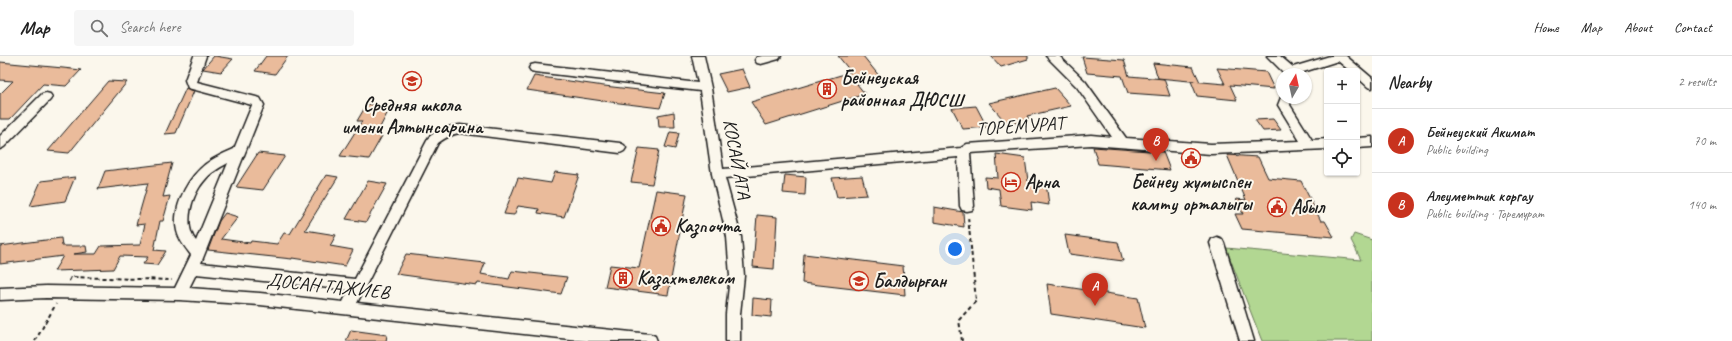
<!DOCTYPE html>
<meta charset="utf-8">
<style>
body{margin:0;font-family:Caveat,sans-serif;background:#f6f6f6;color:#222}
.controls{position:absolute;right:12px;top:12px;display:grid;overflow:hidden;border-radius:4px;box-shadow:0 1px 3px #0004}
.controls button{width:36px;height:36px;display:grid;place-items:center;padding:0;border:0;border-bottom:1px solid #e0e0e0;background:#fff;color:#222;font:20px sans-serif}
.compass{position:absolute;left:1276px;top:12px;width:36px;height:36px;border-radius:50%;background:#fff;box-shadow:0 1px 3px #0004;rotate:9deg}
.you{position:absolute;left:955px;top:193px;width:14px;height:14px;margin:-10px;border:3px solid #fff;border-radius:50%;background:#1a73e8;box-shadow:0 0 0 6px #1a73e833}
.badge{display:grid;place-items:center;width:26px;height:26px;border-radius:50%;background:#c8321e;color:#fff;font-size:13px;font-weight:700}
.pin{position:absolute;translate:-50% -33px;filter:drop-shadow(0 1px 2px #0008)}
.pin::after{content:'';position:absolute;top:21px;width:14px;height:12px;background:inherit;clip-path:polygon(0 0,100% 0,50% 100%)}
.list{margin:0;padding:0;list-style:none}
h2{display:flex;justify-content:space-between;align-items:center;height:52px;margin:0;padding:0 16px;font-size:17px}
h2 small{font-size:13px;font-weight:400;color:#767676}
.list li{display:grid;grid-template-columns:26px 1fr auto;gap:12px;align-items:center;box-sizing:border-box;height:64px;padding:0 16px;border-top:1px solid #e0e0e0}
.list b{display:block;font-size:15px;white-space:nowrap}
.list p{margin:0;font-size:13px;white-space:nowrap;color:#767676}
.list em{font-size:13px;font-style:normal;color:#767676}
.icon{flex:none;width:22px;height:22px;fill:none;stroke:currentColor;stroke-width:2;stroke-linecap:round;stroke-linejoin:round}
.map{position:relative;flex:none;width:1372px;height:285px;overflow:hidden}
header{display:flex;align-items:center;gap:24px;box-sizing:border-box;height:56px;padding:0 20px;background:#fff;border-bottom:1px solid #e0e0e0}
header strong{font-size:19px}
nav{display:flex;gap:22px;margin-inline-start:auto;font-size:14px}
.search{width:280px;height:36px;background:#f6f6f6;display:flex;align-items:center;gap:10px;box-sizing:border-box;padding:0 14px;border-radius:4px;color:#767676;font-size:15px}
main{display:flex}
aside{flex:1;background:#fff}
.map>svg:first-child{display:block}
.green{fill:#b2d792;stroke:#677a57}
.building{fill:#eabb9b;stroke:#1c1c1c}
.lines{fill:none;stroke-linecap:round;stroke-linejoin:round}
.minor-casing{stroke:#1c1c1c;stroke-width:3}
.path{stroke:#1c1c1c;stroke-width:2;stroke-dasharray:4 3;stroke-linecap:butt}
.minor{fill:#fbf7ec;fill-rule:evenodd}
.labels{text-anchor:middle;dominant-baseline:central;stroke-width:4;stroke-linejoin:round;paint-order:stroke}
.poi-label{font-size:19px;font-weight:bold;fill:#1c1c1c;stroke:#fbf7ec;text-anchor:start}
.street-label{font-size:19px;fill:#1c1c1c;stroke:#fbf7ec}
</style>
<header>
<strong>Map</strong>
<div class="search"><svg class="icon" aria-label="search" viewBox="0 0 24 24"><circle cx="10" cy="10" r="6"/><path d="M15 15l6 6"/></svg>Search here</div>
<nav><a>Home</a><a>Map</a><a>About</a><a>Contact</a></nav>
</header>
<main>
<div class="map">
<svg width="1372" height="285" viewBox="0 0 1372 285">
<rect width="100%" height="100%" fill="#fbf7ec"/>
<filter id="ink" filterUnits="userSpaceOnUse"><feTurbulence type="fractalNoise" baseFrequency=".025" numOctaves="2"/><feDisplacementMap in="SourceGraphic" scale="8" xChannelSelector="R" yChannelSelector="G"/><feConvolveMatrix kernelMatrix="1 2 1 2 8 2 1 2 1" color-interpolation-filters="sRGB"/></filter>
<g filter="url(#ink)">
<polygon class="green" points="1354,178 1372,184 1372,285 1262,285 1226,192 1361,204 1351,184"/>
<g class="building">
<polygon points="214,0 215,0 233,3 221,16 203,13"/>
<polygon points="266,0 288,0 275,18 255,15"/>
<polygon points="838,0 863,0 880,21 857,28 865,38 766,69 751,46 851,16"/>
<polygon points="991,0 1028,0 1028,3 1001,11"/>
<polygon points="1082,1 1124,4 1129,20 1164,23 1170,40 1128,37 1122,20 1087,17"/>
<polygon points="0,6 63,12 81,14 66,30 43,28 10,63 0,63 0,38 13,25 0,24"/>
<polygon points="1153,7 1193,11 1200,26 1158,22"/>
<polygon points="1217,12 1266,16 1274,33 1230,29 1237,44 1197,40 1191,25 1225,28"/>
<polygon points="742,13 750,31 727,36 718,18"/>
<polygon points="534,20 604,30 665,37 660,52 603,45 527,34"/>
<polygon points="108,25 127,26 69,97 48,95"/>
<polygon points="186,32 194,35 176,77 165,78"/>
<polygon points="1055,32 1071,50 1027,60 1029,63 1008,69 989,47"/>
<polygon points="367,48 391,50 376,79 382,80 369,103 340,100 362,65 357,65"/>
<polygon points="976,50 987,71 963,73 952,52"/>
<polygon points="674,56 675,71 659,71 658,59"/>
<polygon points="1273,63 1281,74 1263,75 1255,64"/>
<polygon points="670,76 679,77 675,93 665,91"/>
<polygon points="1093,91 1163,96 1170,114 1098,108"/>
<polygon points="639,92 659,94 652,128 631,126"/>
<polygon points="258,97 285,100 263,134 236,131"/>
<polygon points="996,98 1025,102 1028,125 1046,127 1049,149 1031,146 1032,154 1001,150 999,133 986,131 985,121 998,122"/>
<polygon points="1227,99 1258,101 1268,122 1301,125 1321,165 1325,165 1334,181 1242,173 1235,158 1243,158 1236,143 1246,144"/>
<polygon points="172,107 163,141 170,140 163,165 160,165 154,194 166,195 157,209 143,208 148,201 120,200 113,213 54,215 63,200 0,208 0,190 61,182 62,190 86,190 87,196 74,198 96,198 101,190 140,189 145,168 136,169 148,127 98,133 105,115"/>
<polygon points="555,116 579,119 564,161 538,157 539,153 518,150 514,159 504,158 518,122 551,127"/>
<polygon points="326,119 338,121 305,174 336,179 330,190 353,194 345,210 292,202 292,203 208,194 219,165 225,157 238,161 221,183 250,187 251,185 277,188 284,177 290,178"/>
<polygon points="785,119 806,121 805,139 783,137"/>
<polygon points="862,120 867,139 837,141 832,122"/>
<polygon points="75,121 65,145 30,150 41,125"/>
<polygon points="368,125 387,128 366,166 346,163"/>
<polygon points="656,134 687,138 668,239 605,231 610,209 639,212"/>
<polygon points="934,151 963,156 964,171 934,166"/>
<polygon points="757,159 777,161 774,213 753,211"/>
<polygon points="1065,179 1118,186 1123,205 1069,198"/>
<polygon points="406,198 485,207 481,218 509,223 512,215 567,221 561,238 478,227 477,229 396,218"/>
<polygon points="804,198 903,210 905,239 802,227"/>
<polygon points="1047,228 1138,242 1145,272 1051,258"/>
<polygon points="753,242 772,244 771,261 752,259"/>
<polygon points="351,274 387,279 386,285 346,285"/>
</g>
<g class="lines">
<g class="minor-casing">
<g id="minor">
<path d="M194,0H206L197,26L260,42L264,49L201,207L355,223L429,81C438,74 448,70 460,69L620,87L624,89L626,92L624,95L620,97L460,77C451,78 445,82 438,87L357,247L650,278L655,280L657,285H588L260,249L179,244L46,242L0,244V232L46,230L175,232L191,199C185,191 179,184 177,175C172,155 185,127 200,113C209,104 222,98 234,93L252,49L188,32L185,24ZM228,107L196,185C183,169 191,140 204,125C210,117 219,112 228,107ZM196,218L349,234L343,246L260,237L189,232Z"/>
<polygon points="692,0 704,0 711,32 723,113 961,92 967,88 1091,79 1112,81 1077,31 1046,0 1059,0 1085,25 1126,82 1211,88 1300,85 1278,49 1282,39 1282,42 1292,42 1290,49 1312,84 1327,83 1327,93 1211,98 1091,89 970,97 974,150 972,154 967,155 962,154 960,150 958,101 725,122 741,181 744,220 740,258 740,285 726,285 726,258 730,220 727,181 712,118 700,35 535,16 531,15 529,12 531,9 535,8 698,27"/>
<polygon points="762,0 781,0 779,3 761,8 757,7 755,4 757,1"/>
<polygon points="1267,0 1280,0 1293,11 1330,0 1346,0 1372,22 1372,32 1368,31 1357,21 1357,15 1350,15 1338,5 1297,18 1285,18"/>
<polygon points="46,37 50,38 52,41 50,44 4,91 0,93 0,80 42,38"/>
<polygon points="1372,81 1372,91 1357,92 1357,82"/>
<polygon points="1217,181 1222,183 1224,187 1254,285 1240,285 1210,187 1212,183"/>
</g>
</g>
<g class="path">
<polyline points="69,225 71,221 172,224"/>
<polyline points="35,285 56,248"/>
<polyline points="962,285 959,264 976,245 968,160"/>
</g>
<use href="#minor" class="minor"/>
</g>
</g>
<defs>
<g id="school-ring" transform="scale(1)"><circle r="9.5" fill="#fbf7ec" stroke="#c8321e" stroke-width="1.5"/><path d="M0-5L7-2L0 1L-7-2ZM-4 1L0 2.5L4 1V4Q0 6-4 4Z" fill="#c8321e"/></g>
<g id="building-ring" transform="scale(1)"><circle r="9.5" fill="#fbf7ec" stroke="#c8321e" stroke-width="1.5"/><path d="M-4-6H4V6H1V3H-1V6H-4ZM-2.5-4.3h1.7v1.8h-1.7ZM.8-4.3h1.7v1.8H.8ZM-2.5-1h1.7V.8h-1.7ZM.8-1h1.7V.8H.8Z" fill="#c8321e"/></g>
<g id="civic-ring" transform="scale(1)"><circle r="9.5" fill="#fbf7ec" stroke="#c8321e" stroke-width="1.5"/><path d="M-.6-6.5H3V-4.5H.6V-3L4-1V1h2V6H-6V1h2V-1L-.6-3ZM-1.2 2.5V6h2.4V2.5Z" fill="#c8321e"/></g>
<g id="hotel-ring" transform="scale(1)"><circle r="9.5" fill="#fbf7ec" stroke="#c8321e" stroke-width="1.5"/><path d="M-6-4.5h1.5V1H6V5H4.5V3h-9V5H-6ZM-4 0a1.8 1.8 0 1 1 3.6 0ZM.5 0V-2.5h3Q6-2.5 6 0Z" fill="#c8321e"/></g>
</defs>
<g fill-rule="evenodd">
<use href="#school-ring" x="412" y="25"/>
<use href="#building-ring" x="827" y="33"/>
<use href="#civic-ring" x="1191" y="102"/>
<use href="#hotel-ring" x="1011" y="126"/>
<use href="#civic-ring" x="1277" y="151"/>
<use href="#civic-ring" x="661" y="170"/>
<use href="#building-ring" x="623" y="222"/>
<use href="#school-ring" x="859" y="225"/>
</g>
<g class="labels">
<g class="poi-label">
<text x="841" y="22">Бейнеуская<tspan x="841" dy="22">районная ДЮСШ</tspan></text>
<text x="412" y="49" text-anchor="middle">Средняя школа<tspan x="412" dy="22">имени Алтынсарина</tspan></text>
<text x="1025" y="126">Арна</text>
<text x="1191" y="126" text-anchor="middle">Бейнеу жумыспен<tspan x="1191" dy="22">камту орталыгы</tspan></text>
<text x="1291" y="151">Абыл</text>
<text x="675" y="170">Казпочта</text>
<text x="637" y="222">Казахтелеком</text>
<text x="873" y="225">Балдырған</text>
</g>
<g class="street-label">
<text transform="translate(1020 70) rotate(-4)">ТОРЕМУРАТ</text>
<text transform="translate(737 103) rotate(79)">КОСАЙ АТА</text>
<text transform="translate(328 230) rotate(6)">ДОСАН ТАЖИЕВ</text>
</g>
</g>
</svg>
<div class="controls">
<button>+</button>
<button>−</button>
<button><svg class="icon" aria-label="locate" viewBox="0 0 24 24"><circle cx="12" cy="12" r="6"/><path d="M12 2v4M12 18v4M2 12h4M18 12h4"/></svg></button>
</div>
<svg class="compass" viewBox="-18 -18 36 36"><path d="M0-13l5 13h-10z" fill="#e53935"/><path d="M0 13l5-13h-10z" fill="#767676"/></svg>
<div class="you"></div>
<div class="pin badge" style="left:1095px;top:250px">A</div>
<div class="pin badge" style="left:1156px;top:105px">B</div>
</div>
<aside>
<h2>Nearby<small>2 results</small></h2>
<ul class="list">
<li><span class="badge">A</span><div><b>Бейнеуский Акимат</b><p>Public building</p></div><em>70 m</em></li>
<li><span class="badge">B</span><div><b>Алеуметтик коргау</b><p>Public building · Торемурат</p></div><em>140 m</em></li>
</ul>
</aside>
</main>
